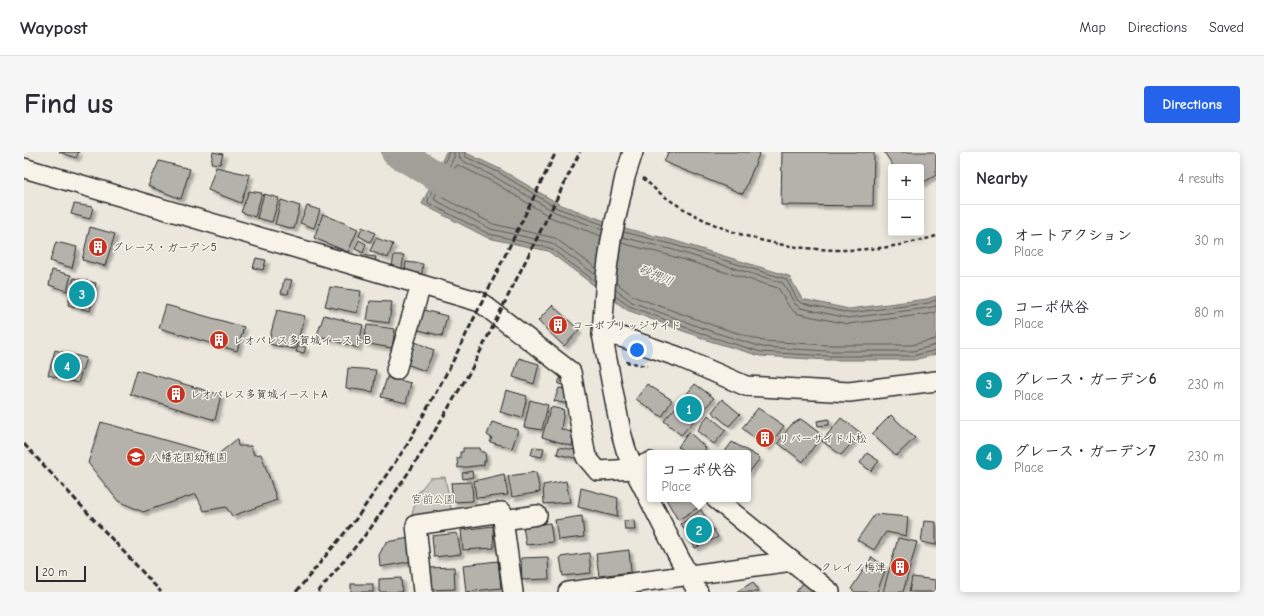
<!DOCTYPE html>
<meta charset="utf-8">
<style>
body{margin:0;font-family:"Comic Neue","Klee One",sans-serif;background:#f7f7f7;color:#2b2b33}
.controls{position:absolute;right:12px;top:12px;display:grid;overflow:hidden;border-radius:4px;box-shadow:0 2px 10px #0003}
.controls button{width:36px;height:36px;display:grid;place-items:center;padding:0;border:0;border-bottom:1px solid #e1e1e2;background:#fff;color:#2b2b33;font:20px sans-serif}
.scale{position:absolute;left:12px;bottom:10px;width:50px;box-sizing:border-box;padding-left:4px;border:2px solid #2b2b2b;border-top:0;font-size:11px;line-height:14px;white-space:nowrap;color:#2b2b2b;-webkit-text-stroke:3px #f7f3e8;paint-order:stroke}
.you{position:absolute;left:613px;top:198px;width:14px;height:14px;margin:-10px;border:3px solid #fff;border-radius:50%;background:#1a73e8;box-shadow:0 0 0 6px #1a73e833}
.badge{display:grid;place-items:center;width:26px;height:26px;border-radius:50%;background:#2563eb;color:#fff;font-size:13px;font-weight:700}
.pin{position:absolute;translate:-50% -50%;border:2px solid #fff;box-shadow:0 1px 4px #0006}
.popup{position:absolute;left:623px;top:298px;width:104px;height:52px;box-sizing:border-box;display:grid;place-content:center;border-radius:4px;background:#fff;filter:drop-shadow(0 1px 3px #0005);font-size:13px;white-space:nowrap;color:#7c7c81}
.popup b{font-size:15px;color:#2b2b33}
.popup::after{content:'';position:absolute;left:50%;top:100%;margin-left:-8px;border:8px solid transparent;border-top-color:#fff}
.list{margin:0;padding:0;list-style:none}
h2{display:flex;justify-content:space-between;align-items:center;height:52px;margin:0;padding:0 16px;font-size:17px}
h2 small{font-size:13px;font-weight:400;color:#7c7c81}
.list li{display:grid;grid-template-columns:26px 1fr auto;gap:12px;align-items:center;box-sizing:border-box;height:72px;padding:0 16px;border-top:1px solid #e1e1e2}
.list b{display:block;font-size:15px;white-space:nowrap}
.list p{margin:0;font-size:13px;white-space:nowrap;color:#7c7c81}
.list em{font-size:13px;font-style:normal;color:#7c7c81}
.map{position:relative;flex:none;width:912px;height:440px;overflow:hidden;border-radius:4px}
header{display:flex;align-items:center;gap:24px;box-sizing:border-box;height:56px;padding:0 20px;background:#fff;border-bottom:1px solid #e1e1e2}
header strong{font-size:19px}
nav{display:flex;gap:22px;margin-inline-start:auto;font-size:14px}
.intro{display:flex;align-items:center;justify-content:space-between;box-sizing:border-box;height:96px;padding:0 24px}
h1{margin:0;font-size:28px}
.button{padding:10px 18px;border-radius:4px;background:#2563eb;color:#fff;font-size:14px;font-weight:700}
main{display:flex;gap:24px;padding:0 24px}
aside{flex:1;background:#fff;border-radius:4px;box-shadow:0 2px 10px #0003}
.map>svg:first-child{display:block}
.green{fill:#cbc8bf;stroke:#7b7a75}
.water{fill:#a29f98;stroke:#72716c}
.lines{fill:none;stroke-linecap:round;stroke-linejoin:round}
.shore{stroke:#5b5957;stroke-width:1}
.river{stroke:#a29f98;stroke-width:30}
.building{fill:#b5b2ab;stroke:#2b2b2b;filter:url(#shadow)}
.minor-casing{stroke:#2b2b2b;stroke-width:22}
.path{stroke:#2b2b2b;stroke-width:2.5;stroke-dasharray:4 3;stroke-linecap:butt}
.minor{stroke:#f7f3e8;stroke-width:19}
.rail{stroke:#2b2b2b;stroke-width:3;stroke-dasharray:6 3;stroke-linecap:butt}
.labels{text-anchor:middle;dominant-baseline:central;stroke-width:3;stroke-linejoin:round;paint-order:stroke}
.poi-label{font-size:11px;fill:#2b2b2b;stroke:#f7f3e8;text-anchor:start}
.park-label{font-size:11px;fill:#535250;stroke:#f7f3e8}
.water-label{font-size:12px;font-style:italic;fill:#555451;stroke:#f7f3e8}
</style>
<header>
<strong>Waypost</strong>
<nav><a>Map</a><a>Directions</a><a>Saved</a></nav>
</header>
<div class="intro"><h1>Find us</h1><a class="button">Directions</a></div>
<main>
<div class="map">
<svg width="912" height="440" viewBox="0 0 912 440">
<defs>
<filter id="shadow"><feDropShadow dx="3.5" dy="3.5" stdDeviation="1" flood-color="#0004"/></filter>
</defs>
<rect width="100%" height="100%" fill="#ebe7dd"/>
<filter id="ink" filterUnits="userSpaceOnUse"><feTurbulence type="fractalNoise" baseFrequency=".025" numOctaves="2"/><feDisplacementMap in="SourceGraphic" scale="8" xChannelSelector="R" yChannelSelector="G"/><feConvolveMatrix kernelMatrix="1 2 1 2 8 2 1 2 1" color-interpolation-filters="sRGB"/></filter>
<g filter="url(#ink)">
<polygon class="green" points="421,325 428,361 387,366 394,341 406,326"/>
<polygon class="water" points="422,0 440,0 476,17 535,52 600,76 648,88 765,124 778,147 825,157 903,147 912,144 912,202 890,208 803,208 736,204 686,189 603,158 524,99 464,86 398,52"/>
<g class="lines">
<g class="shore">
<polyline points="425,0 404,48 404,51 465,82 526,96 571,129"/>
<polyline points="430,0 430,5 410,46 411,48 467,77 528,91 572,123"/>
<polyline points="435,0 435,5 439,9 471,25 531,60 579,78"/>
<polyline points="440,0 442,5 474,20 533,56 580,73"/>
<polyline points="600,80 647,92 762,127 774,149 778,151 825,161 904,151 912,148"/>
<polyline points="598,85 646,97 759,131 771,152 777,156 824,166 904,156 912,154"/>
<path d="M597,91L644,103L754,136C761,145 763,158 775,162L824,172L905,162L912,160"/>
<polyline points="572,116 531,86 469,72 419,46 418,44 432,14 434,13 469,30 528,66 577,84"/>
<polyline points="592,131 611,145 691,174 739,189 803,193 888,193 912,187"/>
<polyline points="592,138 608,150 689,180 738,195 803,199 889,199 912,193"/>
<polyline points="591,144 605,154 687,185 737,200 803,204 889,204 912,198"/>
</g>
<polyline class="river" points="372,0 437,38 447,42"/>
</g>
<g class="building">
<polygon points="35,0 55,0 52,6"/>
<polygon points="189,0 199,2 196,12 187,11"/>
<polygon points="644,0 736,0 719,42 640,10"/>
<polygon points="758,0 850,0 849,54 757,53"/>
<polygon points="860,0 912,0 912,23 897,32 897,15 870,15"/>
<polygon points="135,9 166,17 157,47 124,34"/>
<polygon points="192,15 226,23 217,51 184,38"/>
<polygon points="225,39 238,41 231,65 217,60"/>
<polygon points="240,42 255,46 248,70 233,66"/>
<polygon points="257,48 276,54 270,77 251,72"/>
<polygon points="50,52 69,55 66,67 47,62"/>
<polygon points="283,54 296,58 290,76 276,71"/>
<polygon points="299,62 334,77 324,100 290,86"/>
<polygon points="66,75 91,82 81,114 58,108"/>
<polygon points="338,75 351,81 346,90 335,84"/>
<polygon points="352,86 369,92 364,106 346,99"/>
<polygon points="335,88 342,92 339,101 331,97"/>
<polygon points="32,90 53,95 48,116 26,109"/>
<polygon points="337,103 352,105 350,114 336,109"/>
<polygon points="370,103 380,103 377,122 367,120"/>
<polygon points="232,106 242,108 239,118 229,116"/>
<polygon points="382,110 399,112 397,127 380,124"/>
<polygon points="28,118 47,123 43,139 25,133"/>
<polygon points="50,126 72,131 66,159 44,153"/>
<polygon points="260,127 268,128 264,142 257,142"/>
<polygon points="306,135 337,139 333,161 301,154"/>
<polygon points="346,149 368,150 365,171 343,168"/>
<polygon points="142,153 220,175 213,199 135,176"/>
<polygon points="528,153 555,178 540,194 514,169"/>
<polygon points="396,157 423,164 418,184 391,177"/>
<polygon points="253,158 281,164 271,197 244,192"/>
<polygon points="300,163 339,173 334,196 293,183"/>
<polygon points="343,173 371,177 368,196 339,191"/>
<polygon points="389,189 410,198 401,219 380,211"/>
<polygon points="274,194 282,195 280,201 272,200"/>
<polygon points="31,198 62,206 54,231 24,223"/>
<polygon points="495,206 515,212 510,232 489,225"/>
<polygon points="324,216 352,218 349,240 322,236"/>
<polygon points="113,218 197,243 191,268 106,242"/>
<polygon points="538,221 545,234 534,232"/>
<polygon points="363,225 387,231 382,251 357,245"/>
<polygon points="623,232 648,248 638,265 612,247"/>
<polygon points="671,232 690,246 657,283 640,269"/>
<polygon points="535,236 545,238 544,252 530,249"/>
<polygon points="482,238 503,244 498,266 476,260"/>
<polygon points="698,247 716,262 705,274 688,260"/>
<polygon points="506,248 524,253 518,278 500,275"/>
<polygon points="527,255 540,258 537,277 550,281 548,294 518,285"/>
<polygon points="734,256 760,274 743,296 718,276"/>
<polygon points="684,263 702,278 690,292 673,279"/>
<polygon points="867,263 891,286 872,304 848,282"/>
<polygon points="817,266 837,281 817,303 798,289"/>
<polygon points="777,267 798,283 779,310 754,291 767,273"/>
<polygon points="805,267 805,273 794,274 793,269"/>
<polygon points="77,270 193,303 213,287 214,294 227,294 230,303 237,302 253,348 208,364 202,355 180,359 172,342 119,360 94,349 64,311"/>
<polygon points="468,270 494,278 488,296 466,290 468,286 463,283"/>
<polygon points="665,280 682,296 679,301 662,301 654,295"/>
<polygon points="708,290 736,306 724,322 724,301 700,301"/>
<polygon points="509,295 520,296 518,305 507,303"/>
<polygon points="535,295 556,299 555,307 533,302"/>
<polygon points="439,296 456,296 457,300 461,300 462,309 460,309 460,313 434,316 433,306 436,306 436,300 439,300"/>
<polygon points="843,301 855,309 847,319 836,311"/>
<polygon points="448,319 449,325 439,327 438,321"/>
<polygon points="512,320 516,340 488,345 484,324"/>
<polygon points="480,322 484,343 452,346 450,329"/>
<polygon points="542,329 546,350 520,352 519,333"/>
<polygon points="448,330 449,349 429,350 427,331"/>
<polygon points="557,336 594,346 593,365 554,355"/>
<polygon points="642,347 671,347 675,355 654,368"/>
<polygon points="677,358 694,385 671,396 657,372"/>
<polygon points="851,362 884,365 882,384 862,380 850,398 833,388"/>
<polygon points="558,364 560,385 534,388 531,368"/>
<polygon points="610,368 611,378 601,378 600,369"/>
<polygon points="900,369 912,370 912,393 897,390"/>
<polygon points="526,371 529,390 502,393 499,374"/>
<polygon points="469,374 470,396 439,398 437,378"/>
<polygon points="433,381 437,402 410,405 408,384"/>
<polygon points="386,386 389,409 356,415 355,403 362,390"/>
<polygon points="874,386 893,390 879,440 859,440"/>
<polygon points="605,398 607,420 575,424 572,402"/>
<polygon points="565,401 567,421 539,424 536,405"/>
<polygon points="524,405 525,427 498,428 497,406"/>
<polygon points="848,405 862,416 853,440 831,440 827,437"/>
<polygon points="474,409 477,436 442,440 439,413"/>
<polygon points="430,415 431,437 405,438 404,416"/>
<polygon points="888,425 912,428 912,440 885,440"/>
<polygon points="377,426 378,440 355,440 355,427"/>
<polygon points="782,427 798,440 772,440"/>
<polygon points="729,430 735,440 712,440"/>
<rect x="327" y="432" width="22" height="8"/>
</g>
<g class="lines">
<g class="minor-casing">
<g id="minor">
<polyline points="609,0 601,25 587,88 582,124 578,182 597,280 602,298 610,317 664,423 674,440"/>
<polyline points="0,16 456,150 547,220 562,305 574,319 610,317 626,310"/>
<polyline points="578,182 597,185 655,205 722,234 825,240 912,229"/>
<polyline points="372,218 397,133"/>
<polyline points="692,347 806,440"/>
<polyline points="479,368 513,363"/>
<polyline points="399,440 392,373 478,360 489,440"/>
<polyline points="544,440 768,409"/>
</g>
</g>
<g class="path">
<path d="M619,26C626,32 632,39 640,44C704,90 787,105 864,95C878,93 892,89 906,86L912,84"/>
<polyline points="602,210 623,214"/>
</g>
<use href="#minor" class="minor"/>
<g class="rail">
<polyline points="0,292 137,440"/>
<polyline points="272,440 332,367 383,293 427,213 532,0"/>
<polyline points="294,440 346,377 397,302 447,218 556,0"/>
</g>
</g>
</g>
<defs>
<g id="building-disc" transform="scale(1)"><circle r="9.5" fill="#c8321e" stroke="#f7f3e8"/><path d="M-4-6H4V6H1V3H-1V6H-4ZM-2.5-4.3h1.7v1.8h-1.7ZM.8-4.3h1.7v1.8H.8ZM-2.5-1h1.7V.8h-1.7ZM.8-1h1.7V.8H.8Z" fill="#fff"/></g>
<g id="school-disc" transform="scale(1)"><circle r="9.5" fill="#c8321e" stroke="#f7f3e8"/><path d="M0-5L7-2L0 1L-7-2ZM-4 1L0 2.5L4 1V4Q0 6-4 4Z" fill="#fff"/></g>
</defs>
<g fill-rule="evenodd">
<use href="#building-disc" x="74" y="95"/>
<use href="#building-disc" x="534" y="173"/>
<use href="#building-disc" x="195" y="188"/>
<use href="#building-disc" x="152" y="242"/>
<use href="#building-disc" x="741" y="286"/>
<use href="#school-disc" x="112" y="305"/>
<use href="#building-disc" x="876" y="415"/>
</g>
<g class="labels">
<g class="poi-label">
<text x="88" y="95">グレース・ガーデン5</text>
<text x="548" y="173">コーポブリッジサイド</text>
<text x="209" y="188">レオパレス多賀城イーストB</text>
<text x="166" y="242">レオパレス多賀城イーストA</text>
<text x="755" y="286">リバーサイド小松</text>
<text x="126" y="305">八幡花園幼稚園</text>
<text x="862" y="415" text-anchor="end">クレイノ梅津</text>
</g>
<g class="park-label">
<text x="409" y="347">宮前公園</text>
</g>
<g class="water-label">
<text transform="translate(632 123) rotate(23)">砂押川</text>
</g>
</g>
</svg>
<div class="controls">
<button>+</button>
<button>−</button>
</div>
<div class="scale">20 m</div>
<div class="you"></div>
<div class="pin badge" style="left:665px;top:257px;background:#0f9aa8">1</div>
<div class="pin badge" style="left:675px;top:378px;background:#0f9aa8">2</div>
<div class="popup"><b>コーポ伏谷</b>Place</div>
<div class="pin badge" style="left:58px;top:142px;background:#0f9aa8">3</div>
<div class="pin badge" style="left:43px;top:214px;background:#0f9aa8">4</div>
</div>
<aside>
<h2>Nearby<small>4 results</small></h2>
<ul class="list">
<li><span class="badge" style="background:#0f9aa8">1</span><div><b>オートアクション</b><p>Place</p></div><em>30 m</em></li>
<li><span class="badge" style="background:#0f9aa8">2</span><div><b>コーポ伏谷</b><p>Place</p></div><em>80 m</em></li>
<li><span class="badge" style="background:#0f9aa8">3</span><div><b>グレース・ガーデン6</b><p>Place</p></div><em>230 m</em></li>
<li><span class="badge" style="background:#0f9aa8">4</span><div><b>グレース・ガーデン7</b><p>Place</p></div><em>230 m</em></li>
</ul>
</aside>
</main>
